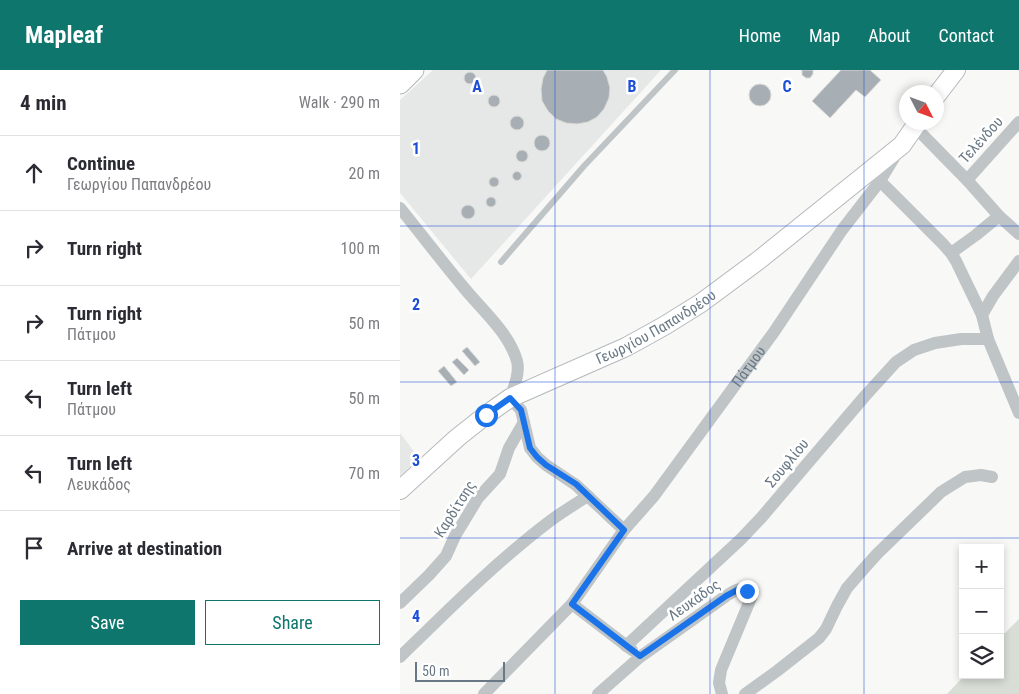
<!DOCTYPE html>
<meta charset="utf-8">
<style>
body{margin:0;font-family:"Roboto Condensed",sans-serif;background:#f2f2f3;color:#2b2b33}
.controls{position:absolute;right:15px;bottom:15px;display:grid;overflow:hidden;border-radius:0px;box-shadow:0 2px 8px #0003}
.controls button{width:45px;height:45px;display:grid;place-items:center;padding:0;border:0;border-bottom:1px solid #e1e1e2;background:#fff;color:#2b2b33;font:25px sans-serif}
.compass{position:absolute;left:499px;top:15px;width:45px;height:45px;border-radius:50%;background:#fff;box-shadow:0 2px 8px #0003;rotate:132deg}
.scale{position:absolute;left:15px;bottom:12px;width:90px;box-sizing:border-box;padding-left:5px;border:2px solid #697885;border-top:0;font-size:14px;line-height:18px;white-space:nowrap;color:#697885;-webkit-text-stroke:4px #fff;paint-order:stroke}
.stop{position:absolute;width:15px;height:15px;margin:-11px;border:4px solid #1a73e8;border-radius:50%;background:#fff}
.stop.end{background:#1a73e8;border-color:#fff;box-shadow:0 1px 5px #0008}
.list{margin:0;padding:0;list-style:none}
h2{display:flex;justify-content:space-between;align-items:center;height:65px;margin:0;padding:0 20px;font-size:21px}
h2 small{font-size:16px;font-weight:400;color:#7c7c81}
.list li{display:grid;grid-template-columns:32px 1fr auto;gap:15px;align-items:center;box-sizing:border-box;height:75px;padding:0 20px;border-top:1px solid #e1e1e2}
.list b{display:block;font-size:19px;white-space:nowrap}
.list p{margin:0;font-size:16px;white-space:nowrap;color:#7c7c81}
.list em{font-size:16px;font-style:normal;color:#7c7c81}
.actions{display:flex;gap:10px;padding:15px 20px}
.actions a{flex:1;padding:11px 0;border:1px solid #0f766e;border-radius:0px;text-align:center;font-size:18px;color:#0f766e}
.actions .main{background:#0f766e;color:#fff}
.icon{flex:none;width:28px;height:28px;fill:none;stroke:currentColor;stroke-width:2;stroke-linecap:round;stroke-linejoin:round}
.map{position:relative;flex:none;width:619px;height:624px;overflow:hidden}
header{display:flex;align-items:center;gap:30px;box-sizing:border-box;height:70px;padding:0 25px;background:#0f766e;color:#fff}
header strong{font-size:24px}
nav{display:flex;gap:28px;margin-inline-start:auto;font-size:18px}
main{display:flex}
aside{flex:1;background:#fff}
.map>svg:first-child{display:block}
.built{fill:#e6e7e7}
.green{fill:#d8ddd6}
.building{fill:#a7afb5;stroke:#dadad8}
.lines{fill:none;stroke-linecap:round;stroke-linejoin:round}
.secondary-casing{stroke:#b4b9be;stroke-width:20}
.primary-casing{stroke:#b3b8bc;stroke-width:21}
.lane{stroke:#bfc4c7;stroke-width:6}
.street{stroke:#bfc4c7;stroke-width:12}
.secondary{stroke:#fff;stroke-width:18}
.primary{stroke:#fff;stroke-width:19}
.route{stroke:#1a73e8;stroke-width:6}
.grid{fill:none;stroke:#1d4ed8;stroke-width:1;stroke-opacity:0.55}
.labels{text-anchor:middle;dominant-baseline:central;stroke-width:5;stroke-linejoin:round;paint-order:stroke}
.street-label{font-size:15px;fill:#697885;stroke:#fff}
.grid-label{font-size:16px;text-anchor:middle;font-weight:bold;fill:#1d4ed8;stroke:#fff;stroke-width:5;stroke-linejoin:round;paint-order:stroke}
</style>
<header>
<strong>Mapleaf</strong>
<nav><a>Home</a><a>Map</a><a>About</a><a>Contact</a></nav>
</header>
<main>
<aside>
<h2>4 min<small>Walk · 290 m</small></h2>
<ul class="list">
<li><svg class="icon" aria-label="ahead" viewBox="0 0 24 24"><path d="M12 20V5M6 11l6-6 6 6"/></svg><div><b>Continue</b><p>Γεωργίου Παπανδρέου</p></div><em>20 m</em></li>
<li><svg class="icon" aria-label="right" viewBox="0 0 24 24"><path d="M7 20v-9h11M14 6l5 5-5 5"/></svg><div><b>Turn right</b></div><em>100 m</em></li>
<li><svg class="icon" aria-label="right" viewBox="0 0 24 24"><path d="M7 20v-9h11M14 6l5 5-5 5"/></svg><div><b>Turn right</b><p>Πάτμου</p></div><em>50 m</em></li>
<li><svg class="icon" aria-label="left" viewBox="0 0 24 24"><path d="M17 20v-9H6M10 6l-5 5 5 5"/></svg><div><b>Turn left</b><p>Πάτμου</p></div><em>50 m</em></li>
<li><svg class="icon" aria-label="left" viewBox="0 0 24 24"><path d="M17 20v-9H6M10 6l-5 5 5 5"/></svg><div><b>Turn left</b><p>Λευκάδος</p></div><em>70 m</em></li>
<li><svg class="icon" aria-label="arrive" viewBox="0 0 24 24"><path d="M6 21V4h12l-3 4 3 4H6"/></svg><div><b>Arrive at destination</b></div></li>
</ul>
<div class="actions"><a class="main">Save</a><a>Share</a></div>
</aside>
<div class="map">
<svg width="619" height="624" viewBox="0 0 619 624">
<rect width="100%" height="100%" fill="#f8f8f6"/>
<g class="built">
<polygon points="33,0 261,0 71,209 0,123 0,30"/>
<polygon points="0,363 19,388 0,407"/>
</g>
<polygon class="green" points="619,549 619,624 547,624 565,605 600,605 600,568"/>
<g class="building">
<polygon points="147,0 203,0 207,7 210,18 209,28 204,39 197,47 188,52 177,54 166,53 156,49 148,41 142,31 141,19 143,8"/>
<polygon points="402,0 413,0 413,4 410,8 406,8 402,5"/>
<polygon points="441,0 470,0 481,10 465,27 456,20 430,48 412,31"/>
<circle cx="70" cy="8" r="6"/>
<circle cx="360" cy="25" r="11"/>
<circle cx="94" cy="31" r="6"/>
<circle cx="117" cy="53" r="7"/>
<circle cx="142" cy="73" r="8"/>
<circle cx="122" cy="86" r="6"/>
<circle cx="117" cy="106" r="4.5"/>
<circle cx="94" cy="112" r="5"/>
<circle cx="91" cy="132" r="5"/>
<circle cx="68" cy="142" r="7"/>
<polygon points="67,277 80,292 75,296 62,281"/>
<polygon points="57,288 69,300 64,305 52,292"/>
<polygon points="44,296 57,312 51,316 38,301"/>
</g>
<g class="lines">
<g class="secondary-casing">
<g id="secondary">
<polyline points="536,26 556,0"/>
<path id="s2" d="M0,420L57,368L86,345L110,328L226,277L264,256L301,233L359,190L502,75L518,52"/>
</g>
</g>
<g class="primary-casing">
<polyline id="primary" points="0,14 14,0"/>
</g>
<polyline class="lane" points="101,192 184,96 275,0"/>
<g class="street">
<polyline points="515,57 567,110 599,146 619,164"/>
<polyline points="567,110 619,52"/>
<polyline points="480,111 542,173 551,183 556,191 582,245 588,269 619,343"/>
<path d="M0,138C22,165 43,193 65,219C83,241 109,263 117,291C120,303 114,317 110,328L121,340L130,378L137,387L146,395L176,415L224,460"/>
<polyline points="551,183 576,165 599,146"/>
<polyline points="582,245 593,226 619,191"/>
<polyline points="0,533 29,505 46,486 55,466 78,428 100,404 109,378 124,352"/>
<polyline points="172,534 232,580"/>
<polyline points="226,576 341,469 361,448 465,326 496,292 514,280 535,273 561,269 588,269"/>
<path d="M0,587C48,540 96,492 150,451C162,442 175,434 188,426"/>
<path id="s1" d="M84,624L172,534L224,460L254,426L374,262L442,160L480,111L497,83"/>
<path d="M198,624L240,587L326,526C334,521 342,515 350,523L351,528L321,600L319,613L322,624"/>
<polyline points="345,624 377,601 419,568 426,559 437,536 447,518 460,503 477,484 541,422 565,407 581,405 592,407"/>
</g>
<use href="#secondary" class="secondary"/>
<use href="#primary" class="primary"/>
</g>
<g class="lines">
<polyline class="route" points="86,345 110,328 121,340 130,378 137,387 146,395 176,414 224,460 172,534 240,586 326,526 339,519 347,521"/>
</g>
<path class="grid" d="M155,0V624M310,0V624M464,0V624M0,156H619M0,312H619M0,468H619"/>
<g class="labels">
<g class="street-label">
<text transform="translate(581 70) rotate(-48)">Τελένδου</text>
<text stroke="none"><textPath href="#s2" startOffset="306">Γεωργίου Παπανδρέου</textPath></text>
<text stroke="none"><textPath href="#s1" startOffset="422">Πάτμου</textPath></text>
<text transform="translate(387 393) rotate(-50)">Σουφλίου</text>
<text transform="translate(55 439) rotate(-58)">Καρδίτσης</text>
<text transform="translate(294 530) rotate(-35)">Λευκάδος</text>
</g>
</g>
<g class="grid-label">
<text x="77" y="22">A</text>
<text x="232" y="22">B</text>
<text x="387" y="22">C</text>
<text x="16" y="84">1</text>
<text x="16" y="240">2</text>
<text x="16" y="396">3</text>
<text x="16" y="552">4</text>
</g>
</svg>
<div class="controls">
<button>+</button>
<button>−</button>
<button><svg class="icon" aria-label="layers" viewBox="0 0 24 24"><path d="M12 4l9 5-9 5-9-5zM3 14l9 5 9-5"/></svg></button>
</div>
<svg class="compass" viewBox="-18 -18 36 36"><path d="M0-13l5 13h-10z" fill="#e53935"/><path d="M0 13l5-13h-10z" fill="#7c7c81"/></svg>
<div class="scale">50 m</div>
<div class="stop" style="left:86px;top:345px"></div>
<div class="stop end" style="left:347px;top:521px"></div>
</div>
</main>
